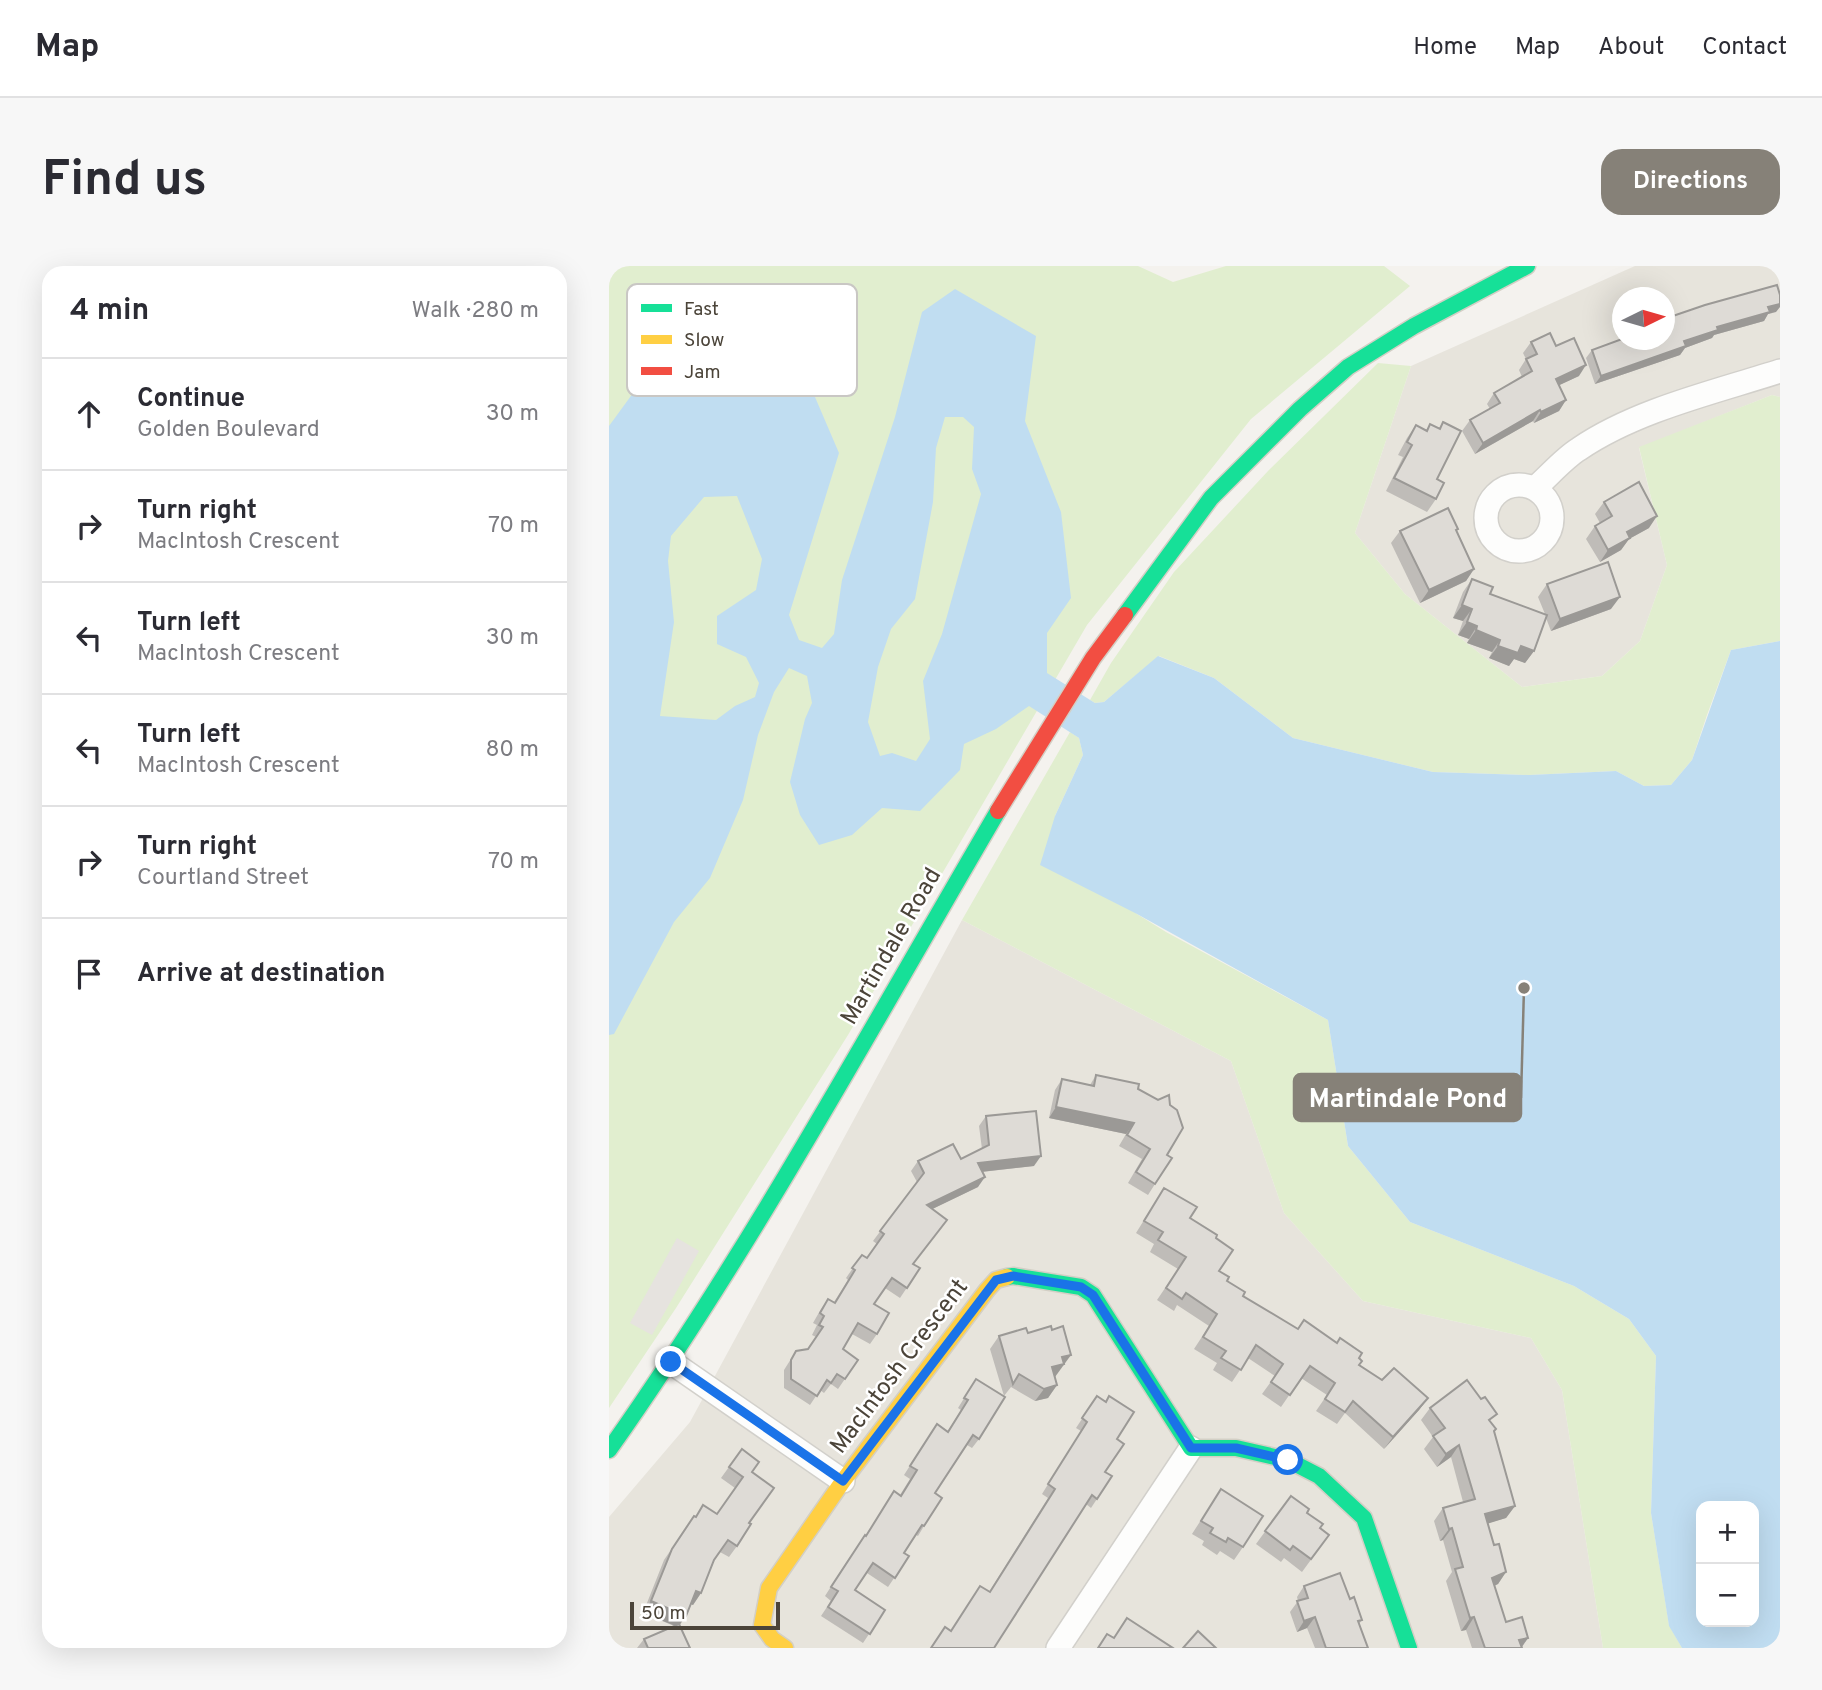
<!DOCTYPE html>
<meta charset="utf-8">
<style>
body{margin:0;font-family:Overpass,sans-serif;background:#f7f7f7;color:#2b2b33}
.controls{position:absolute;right:21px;bottom:21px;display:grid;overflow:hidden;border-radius:14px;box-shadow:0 7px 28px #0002}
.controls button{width:63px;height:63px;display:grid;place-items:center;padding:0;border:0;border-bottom:2px solid #e1e1e2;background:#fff;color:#2b2b33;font:35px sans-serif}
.compass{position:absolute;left:1003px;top:21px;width:63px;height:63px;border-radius:50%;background:#fff;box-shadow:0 7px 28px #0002;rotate:85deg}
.scale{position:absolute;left:21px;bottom:18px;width:150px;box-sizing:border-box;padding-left:7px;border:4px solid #4b4439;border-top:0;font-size:19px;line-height:24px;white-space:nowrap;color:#4b4439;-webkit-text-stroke:5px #fff;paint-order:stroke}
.stop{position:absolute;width:21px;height:21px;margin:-16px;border:5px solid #1a73e8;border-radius:50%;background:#fff}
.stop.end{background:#1a73e8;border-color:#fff;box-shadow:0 2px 7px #0008}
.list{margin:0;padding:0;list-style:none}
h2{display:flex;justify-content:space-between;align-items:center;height:91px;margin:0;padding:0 28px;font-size:30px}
h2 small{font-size:23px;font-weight:400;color:#7c7c81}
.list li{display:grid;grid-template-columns:46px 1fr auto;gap:21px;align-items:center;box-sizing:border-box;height:112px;padding:0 28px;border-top:2px solid #e1e1e2}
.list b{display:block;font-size:26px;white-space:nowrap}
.list p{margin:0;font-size:23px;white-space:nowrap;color:#7c7c81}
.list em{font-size:23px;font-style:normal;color:#7c7c81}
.icon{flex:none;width:38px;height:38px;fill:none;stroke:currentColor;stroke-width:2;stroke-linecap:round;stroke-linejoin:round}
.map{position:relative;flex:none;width:1171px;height:1382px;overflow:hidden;border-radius:21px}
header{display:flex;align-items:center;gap:42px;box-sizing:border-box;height:98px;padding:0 35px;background:#fff;border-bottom:2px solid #e1e1e2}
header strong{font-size:33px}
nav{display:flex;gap:38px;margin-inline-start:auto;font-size:24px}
.intro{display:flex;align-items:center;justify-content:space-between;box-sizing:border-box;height:168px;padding:0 42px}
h1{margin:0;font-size:49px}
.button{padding:18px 32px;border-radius:21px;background:#868178;color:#fff;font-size:24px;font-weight:700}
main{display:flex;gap:42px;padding:0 42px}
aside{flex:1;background:#fff;border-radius:21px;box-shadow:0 7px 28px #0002}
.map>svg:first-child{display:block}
.residential{fill:#e7e4dc;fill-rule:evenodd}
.green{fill:#e1eecf}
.parking{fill:#e6e3df}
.water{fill:#c0ddf1;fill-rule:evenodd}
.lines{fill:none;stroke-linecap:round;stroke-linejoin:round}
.street-casing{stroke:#d2d0cb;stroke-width:26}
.fast-casing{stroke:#d3cfc5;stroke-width:19}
.slow-casing{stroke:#d3cfc5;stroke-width:19}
.jam-casing{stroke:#d3cfc5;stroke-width:19}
.street{stroke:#fdfdfc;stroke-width:23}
.fast{stroke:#16e098;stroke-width:16}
.slow{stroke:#ffcf43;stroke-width:16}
.jam{stroke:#f24e42;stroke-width:16}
.wall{fill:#bfbcb8}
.shaded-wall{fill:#9b9996}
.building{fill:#dedbd6;stroke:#9b9996;stroke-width:2}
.route{stroke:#1a73e8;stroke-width:9}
.labels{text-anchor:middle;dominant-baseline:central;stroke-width:5;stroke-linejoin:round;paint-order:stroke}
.street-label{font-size:24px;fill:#4b4439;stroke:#fff}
.key{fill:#fff;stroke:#c9c7c4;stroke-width:2}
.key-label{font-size:19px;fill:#4b4439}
.leader{fill:none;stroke:#868178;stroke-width:2.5}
.callout-dot{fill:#868178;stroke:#fff;stroke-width:2.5}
.callout{fill:#868178;stroke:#868178;stroke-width:2.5}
.callout-label{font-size:26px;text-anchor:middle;font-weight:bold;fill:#fff}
</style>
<header>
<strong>Map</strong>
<nav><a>Home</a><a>Map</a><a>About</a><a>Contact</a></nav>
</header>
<div class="intro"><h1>Find us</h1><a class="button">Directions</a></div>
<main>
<aside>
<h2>4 min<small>Walk · 280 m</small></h2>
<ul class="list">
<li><svg class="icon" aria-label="ahead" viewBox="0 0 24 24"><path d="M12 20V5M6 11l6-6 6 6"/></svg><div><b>Continue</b><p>Golden Boulevard</p></div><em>30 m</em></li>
<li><svg class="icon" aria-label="right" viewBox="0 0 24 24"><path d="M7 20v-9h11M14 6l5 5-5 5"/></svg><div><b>Turn right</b><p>MacIntosh Crescent</p></div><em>70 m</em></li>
<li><svg class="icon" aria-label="left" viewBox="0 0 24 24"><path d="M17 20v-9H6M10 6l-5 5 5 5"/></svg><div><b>Turn left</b><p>MacIntosh Crescent</p></div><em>30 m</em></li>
<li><svg class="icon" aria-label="left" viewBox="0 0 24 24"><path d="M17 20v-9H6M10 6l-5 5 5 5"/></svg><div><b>Turn left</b><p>MacIntosh Crescent</p></div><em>80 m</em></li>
<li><svg class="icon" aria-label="right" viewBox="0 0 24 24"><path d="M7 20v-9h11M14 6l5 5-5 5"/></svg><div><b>Turn right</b><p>Courtland Street</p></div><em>70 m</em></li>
<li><svg class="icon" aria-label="arrive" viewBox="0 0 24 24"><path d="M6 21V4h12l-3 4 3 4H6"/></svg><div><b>Arrive at destination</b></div></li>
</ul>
</aside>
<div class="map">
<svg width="1171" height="1382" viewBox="0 0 1171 1382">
<rect width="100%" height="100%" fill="#f4f2ee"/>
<g class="residential">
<path d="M1026,0H1171V131L1163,129L1030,182L1058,299L1031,375L993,410L913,421L796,328L746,267L802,100ZM1014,32H1056V74H1014Z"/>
<polygon points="353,654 622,795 675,947 754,1035 922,1072 953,1124 994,1382 0,1382 0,1251 81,1156"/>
</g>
<g class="green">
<polygon points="0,0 529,0 564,16 617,0 775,0 801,20 642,153 478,359 239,769 67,1042 0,1142"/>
<polygon points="769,97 802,100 746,267 796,328 913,421 993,410 1031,375 1058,299 1030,181 1163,129 1171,131 1171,375 1122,384 1098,449 1083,494 1062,519 1035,520 1007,505 920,509 824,506 684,472 605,412 550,390 495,436 486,437 481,434 502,397 565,306 659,205"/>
<polygon points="461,466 470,472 474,489 446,550 528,648 557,666 719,754 739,880 801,956 965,1020 1020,1053 1047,1090 1042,1247 1060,1359 1073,1382 994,1382 953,1124 922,1072 754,1035 675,947 622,795 353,654"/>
</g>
<polygon class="parking" points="68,972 90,985 43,1069 21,1057"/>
<path class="water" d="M346,23L427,70L416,155L452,246L462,332L438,367V407L486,437L495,436L549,390L605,412L684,472L824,506L920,509L1007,505L1035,520L1062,519L1083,494L1122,384L1171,375V1382H1073L1060,1360L1042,1247L1047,1090L1020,1053L965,1020L801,956L739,880L719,754L528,648L431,599L446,550L474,489L470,472L420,440L387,463L355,478L351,504L311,545L273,542L243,569L210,579L191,549L181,516L196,453L203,437L198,410L180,402L165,426L149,469L134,534L101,612L65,656L5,768L0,769V160L27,123L60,95L47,59L98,30L119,86L145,112L206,131L230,187L180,349L190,374L213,382L225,368L233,314L286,151L313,46ZM336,151H354L365,161L363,203L372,228L333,368L314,415L321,473L307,495L283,487L271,490L259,456L269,401L282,363L306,333L324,236L327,182ZM128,230L153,293L147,324L108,350V378L137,391L150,417L146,431L126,440L107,454L51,450L65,356L59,295L62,270L95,231ZM1092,1240H1145V1356H1092Z"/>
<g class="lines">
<g class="street-casing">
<g id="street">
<circle cx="910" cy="252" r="33"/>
<path d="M926,222C940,210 954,193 970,183C1027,144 1106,126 1171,105"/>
<polyline points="62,1096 234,1215"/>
<polyline points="449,1382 582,1182"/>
</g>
</g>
<g class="fast-casing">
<g id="fast">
<polyline points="516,349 602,232 691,143 739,101 805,60 918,0"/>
<polyline points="398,1011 404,1010 472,1021 484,1029 582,1182 627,1182 679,1194 710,1210 755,1252 800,1382"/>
<path d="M0,1184C144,980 263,760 389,545"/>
</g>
</g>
<g class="slow-casing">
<polyline id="slow" points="176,1382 163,1373 153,1359 160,1322 234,1215 378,1024 387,1014 398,1011"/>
</g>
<g class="jam-casing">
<polyline id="jam" points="389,545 484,392 516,349"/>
</g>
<use href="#street" class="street"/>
<use href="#fast" class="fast"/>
<use href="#slow" class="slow"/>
<use href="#jam" class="jam"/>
</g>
<g class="wall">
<polygon points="1167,46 1159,48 1155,55 1105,69 1103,72 1076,82 1071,89 986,118 977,92 983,84"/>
<polygon points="922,76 947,80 970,110 950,119 957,134 950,145 925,157 924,155 866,188 853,165 861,154 881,143 878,138 885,127 913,111 910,104 917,93 914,87"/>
<polygon points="834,156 827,233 818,246 777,225 794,191 789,189 798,172 807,159 817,165 821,158 830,162"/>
<polygon points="995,236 1040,262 1020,273 1012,284 991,296 977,273 986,260 991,257 986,248"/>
<polygon points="791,265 847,266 865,303 857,315 811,337 782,277"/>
<polygon points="863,313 881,328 936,348 929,331 938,318 1002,343 942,365 937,352 925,385 916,397 905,393 900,400 880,392 883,386 858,377 860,373 849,369 854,355 844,352 854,326"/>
<polygon points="487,809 529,823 558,889 546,918 539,929 519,917 533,893 510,880 517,868 440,852 446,824 453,813 481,819"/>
<polygon points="377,850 425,900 373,906 369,921 323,943 305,998 311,1002 291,1032 276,1022 265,1038 268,1068 261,1078 243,1068 234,1083 249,1094 229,1123 222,1118 215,1127 211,1124 201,1139 175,1122 175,1104 187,1085 199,1084 207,1071 203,1069 208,1059 204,1057 212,1043 219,1033 225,1036 239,1014 237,1012 253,989 258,992 268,978 264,975 308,916 302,905 309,895 352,893 373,883 370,860"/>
<polygon points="555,922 581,952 607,972 610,1005 618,1015 634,1030 689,1063 750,1092 750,1099 773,1114 819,1132 810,1144 775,1183 736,1147 728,1158 707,1145 718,1129 692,1112 672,1141 653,1128 666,1110 639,1092 623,1116 604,1104 608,1097 585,1083 600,1060 568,1039 565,1045 548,1034 569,1003 541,986 545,978 527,967"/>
<polygon points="419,1067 446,1111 448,1119 439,1132 426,1135 402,1121 395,1130 381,1083 390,1070"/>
<polygon points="367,1113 370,1173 363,1182 358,1179 326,1227 315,1260 309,1270 307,1269 295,1287 300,1290 279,1321 258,1307 246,1324 276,1344 254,1377 212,1350 222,1335 216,1330 237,1297 256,1269 257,1270 285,1225 291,1229 301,1213 295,1209 328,1158 339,1165 352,1144 349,1142"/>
<polygon points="488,1130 508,1173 496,1206 503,1210 482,1242 477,1238 380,1326 439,1232 433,1228 472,1165 467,1162"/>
<polygon points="821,1142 882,1156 906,1240 897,1252 879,1257 885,1279 897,1306 889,1318 885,1320 897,1356 919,1372 913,1381 913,1382 863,1382 857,1364 852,1365 837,1315 843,1306 834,1274 831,1275 825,1255 834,1242 854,1236 842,1191 828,1201 815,1183 824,1171 812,1154"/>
<polygon points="133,1183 143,1207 140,1257 128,1280 120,1291 111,1286 105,1294 92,1327 84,1339 82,1338 71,1359 81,1382 28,1382 35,1373 65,1360 34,1347 55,1294 85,1250 86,1251 94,1239 108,1248 126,1222 112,1212"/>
<polygon points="612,1223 634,1281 625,1294 611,1285 608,1289 593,1279 595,1275 583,1268"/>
<polygon points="682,1230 711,1262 720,1269 693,1306 675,1292 672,1296 647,1278"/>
<polygon points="695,1320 741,1333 753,1354 750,1358 759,1382 706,1382 698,1362 688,1366 681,1346 689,1335 688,1331"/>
</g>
<g class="shaded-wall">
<polygon points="1171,38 1171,41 1167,46 1159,48 1155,55 1105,69 1103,72 1076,82 1071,89 986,118 992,110 1108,61 1159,41"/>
<polygon points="977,99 970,110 940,124 947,113"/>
<polygon points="957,134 950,145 925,157 932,146"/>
<polygon points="931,144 924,155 866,188 874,177"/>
<polygon points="1048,250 1040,262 1020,273 1012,284 991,296 999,284 1018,266"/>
<polygon points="865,303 857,315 811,337 820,324"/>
<polygon points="1011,331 1002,343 942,365 951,353"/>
<polygon points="853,339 863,343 854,355 844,352"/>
<polygon points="858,356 868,360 860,373 849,369"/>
<polygon points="867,364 891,374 883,386 858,377"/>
<polygon points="889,380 912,380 925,385 916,397 905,393 900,400 880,392"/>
<polygon points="447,841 525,857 517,868 440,852"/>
<polygon points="432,890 425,900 362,907 369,897"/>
<polygon points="376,911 369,921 311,949 318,939"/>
<polygon points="462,1089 446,1111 443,1101 453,1091"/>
<polygon points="448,1119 439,1132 426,1135 435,1123"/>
<polygon points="819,1132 810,1144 775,1183 784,1171"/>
<polygon points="850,1179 842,1191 828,1201 837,1188"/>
<polygon points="906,1240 897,1252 868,1261 876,1248"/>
<polygon points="843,1262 834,1274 831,1275 840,1263"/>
<polygon points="897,1306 889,1318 874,1325 883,1312"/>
<polygon points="87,1325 92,1327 84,1339 79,1337"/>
<polygon points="42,1335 77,1350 69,1361 34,1347"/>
<polygon points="706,1351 698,1362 688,1366 695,1355"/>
<polygon points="865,1351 857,1364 852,1365 861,1352"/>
<polygon points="919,1372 912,1382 910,1374"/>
</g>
<g class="building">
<polygon points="1168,19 1171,29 1171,38 1159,41 1161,46 1108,61 1109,64 1075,75 1077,80 992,110 983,84 1013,73 1055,74 1055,53 1096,39"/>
<polygon points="941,67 947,80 965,72 977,99 947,113 957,134 932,146 931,144 874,177 861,154 891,137 885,127 923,105 917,93 928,88 922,76"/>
<polygon points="834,156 852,165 828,213 835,217 827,233 785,212 803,179 798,176 807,159 818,165 821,158 831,163"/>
<polygon points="1030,216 1048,250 1018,266 1021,272 999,284 986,260 1003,250 995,236"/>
<polygon points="839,242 849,263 847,264 865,303 820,324 791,265"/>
<polygon points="999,296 1011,331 951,353 938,318"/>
<polygon points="863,313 884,321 881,328 938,349 925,385 912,380 909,387 889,380 891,374 867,364 868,360 858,356 863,343 853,339"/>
<polygon points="487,809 530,818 529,823 549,834 560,829 561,839 568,844 574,862 558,889 563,892 546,918 527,906 541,883 518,869 525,857 447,841 453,813 485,820"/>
<polygon points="427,845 432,890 369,897 376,911 318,939 338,954 304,998 311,1002 298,1022 283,1012 265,1038 280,1047 268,1068 249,1057 234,1083 249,1094 236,1113 228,1108 222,1117 218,1114 208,1130 182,1113 182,1094 187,1085 199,1083 214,1061 210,1059 215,1050 211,1047 219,1033 226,1037 246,1004 243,1002 253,989 258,992 275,968 271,965 315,907 309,895 344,878 352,893 380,879 377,850"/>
<polygon points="555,922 588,941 581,952 608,969 607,972 624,984 610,1005 620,1011 618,1015 636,1026 634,1030 689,1063 695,1054 728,1077 731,1072 753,1087 750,1092 753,1095 750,1099 773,1114 785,1102 819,1132 784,1171 744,1135 736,1146 716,1133 726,1117 701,1100 681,1129 662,1116 674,1098 647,1079 632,1104 612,1092 617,1085 594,1071 608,1048 577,1027 573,1033 557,1022 577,991 549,974 554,966 535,955"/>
<polygon points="442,1060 443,1064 454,1060 462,1089 453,1091 455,1098 443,1101 448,1119 435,1123 410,1108 404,1118 390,1070 417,1062 419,1067"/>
<polygon points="367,1113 396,1131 370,1173 364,1169 326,1227 333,1232 315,1260 313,1259 295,1287 300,1290 286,1312 264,1297 246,1324 276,1344 261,1368 219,1341 229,1325 222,1321 256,1269 257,1270 285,1225 292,1230 308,1204 301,1200 328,1158 339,1166 359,1134 355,1132"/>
<polygon points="858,1114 872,1133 876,1131 888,1148 880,1154 887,1163 885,1165 906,1240 876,1248 885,1279 890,1278 897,1306 883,1312 897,1356 913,1351 919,1372 910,1374 913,1382 876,1382 865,1351 861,1352 846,1303 854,1301 843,1262 840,1263 834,1242 866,1233 850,1179 837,1188 824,1170 836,1162 821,1142"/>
<polygon points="488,1130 497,1136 500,1130 525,1146 508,1173 515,1178 496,1206 503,1210 488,1233 483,1229 385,1382 322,1382 336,1361 342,1365 371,1320 381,1326 446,1223 439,1218 478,1156 473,1152"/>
<polygon points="133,1183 150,1196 143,1206 165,1222 140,1257 142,1258 128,1280 119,1274 105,1294 92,1327 87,1325 77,1350 42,1335 63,1283 85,1250 87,1251 94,1239 108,1248 134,1211 120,1201"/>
<polygon points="612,1223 654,1250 634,1281 619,1272 617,1276 601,1267 604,1262 592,1255"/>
<polygon points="682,1230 700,1243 698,1247 714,1258 711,1262 720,1269 702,1293 684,1280 681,1284 656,1265"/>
<polygon points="731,1307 741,1333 745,1331 753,1354 749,1355 759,1382 717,1382 706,1351 695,1355 688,1335 699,1332 695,1320"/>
<polygon points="518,1352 564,1382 489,1382 498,1368 505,1372"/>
<polygon points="70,1358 81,1382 39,1382 35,1373"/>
<polygon points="589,1365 607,1382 574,1382"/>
</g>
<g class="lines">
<polyline class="route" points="62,1096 234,1215 387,1014 404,1010 472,1021 484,1029 582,1182 627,1182 679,1194"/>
</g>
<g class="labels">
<g class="street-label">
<text transform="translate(283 681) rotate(-60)">Martindale Road</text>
<text transform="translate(291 1101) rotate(-53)">MacIntosh Crescent</text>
</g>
</g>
<rect x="18" y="18" width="230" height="112" rx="10" class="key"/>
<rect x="32" y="38" width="31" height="8" fill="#16e098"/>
<rect x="32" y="69" width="31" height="9" fill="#ffcf43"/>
<rect x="32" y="101" width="31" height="8" fill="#f24e42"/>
<g class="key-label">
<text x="75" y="49">Fast</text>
<text x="75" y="80">Slow</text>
<text x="75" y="112">Jam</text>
</g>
<path class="leader" d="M915 722L912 832"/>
<circle class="callout-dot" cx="915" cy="722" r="7"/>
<rect class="callout" x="685" y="808" width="227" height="47" rx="7"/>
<g class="callout-label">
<text x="799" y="841">Martindale Pond</text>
</g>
</svg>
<div class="controls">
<button>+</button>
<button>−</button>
</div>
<svg class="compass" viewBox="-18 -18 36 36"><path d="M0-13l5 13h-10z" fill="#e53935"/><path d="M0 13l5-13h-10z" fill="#7c7c81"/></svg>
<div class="scale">50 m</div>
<div class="stop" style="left:679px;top:1194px"></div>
<div class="stop end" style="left:62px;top:1096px"></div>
</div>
</main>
